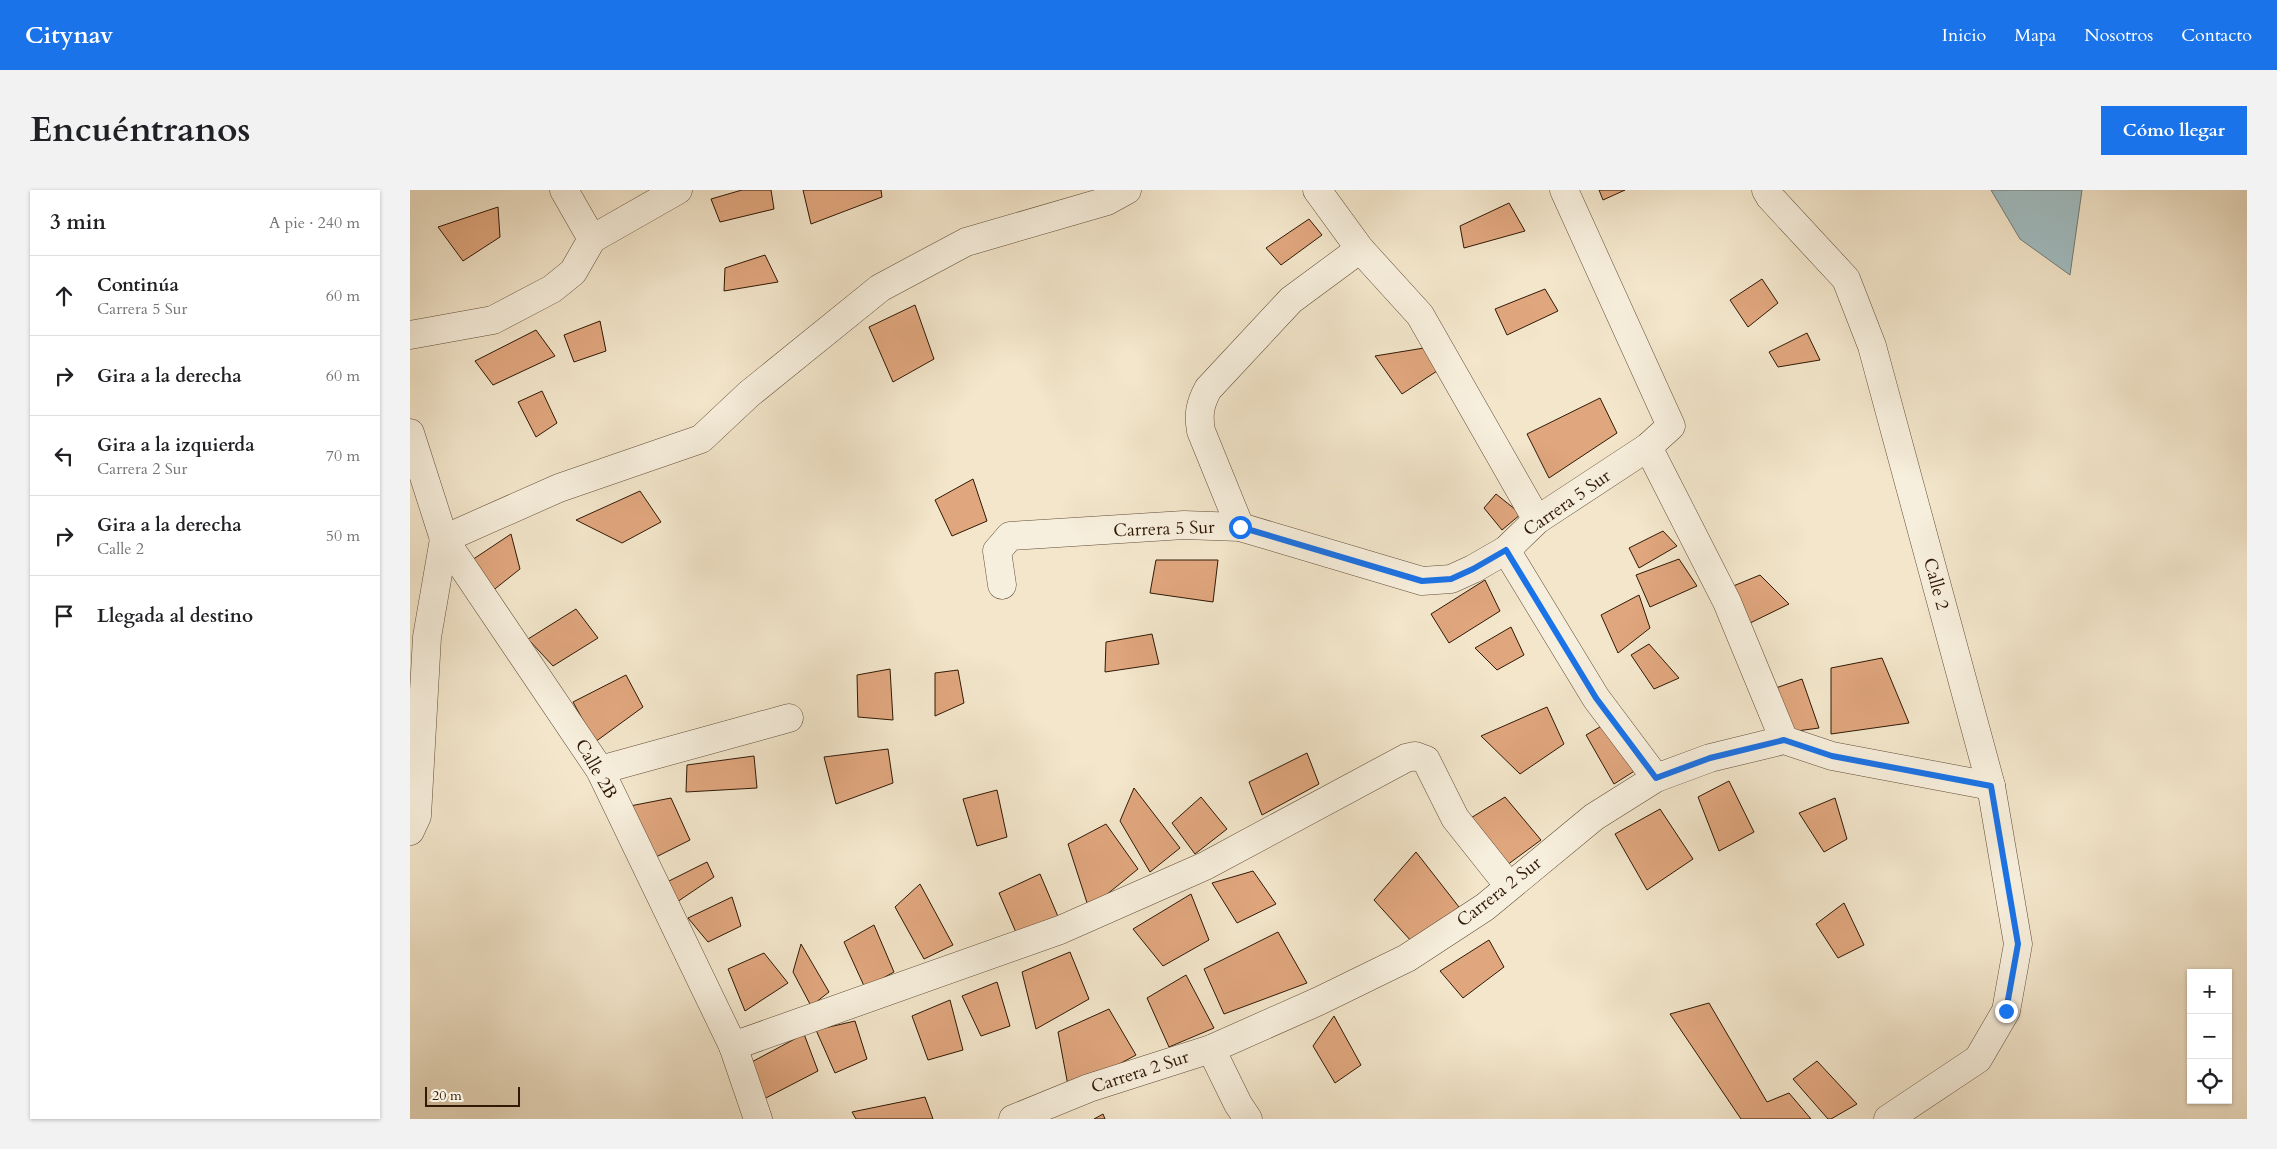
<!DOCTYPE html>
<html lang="es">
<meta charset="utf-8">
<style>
body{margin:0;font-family:Cardo,serif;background:#f2f2f2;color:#202124}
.controls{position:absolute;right:15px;bottom:15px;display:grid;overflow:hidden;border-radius:0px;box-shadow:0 1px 4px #0004}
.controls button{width:45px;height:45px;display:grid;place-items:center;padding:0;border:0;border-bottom:1px solid #e0e0e0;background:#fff;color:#202124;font:25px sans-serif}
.scale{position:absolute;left:15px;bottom:12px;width:95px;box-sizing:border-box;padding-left:5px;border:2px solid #301905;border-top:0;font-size:14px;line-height:18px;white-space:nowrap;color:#301905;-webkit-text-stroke:4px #f7efdd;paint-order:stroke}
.stop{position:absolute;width:15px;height:15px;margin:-11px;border:4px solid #1a73e8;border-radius:50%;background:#fff}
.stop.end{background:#1a73e8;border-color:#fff;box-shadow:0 1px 5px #0008}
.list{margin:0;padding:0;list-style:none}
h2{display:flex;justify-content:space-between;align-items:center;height:65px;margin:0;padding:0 20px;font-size:21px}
h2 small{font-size:16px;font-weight:400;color:#757577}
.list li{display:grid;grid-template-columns:32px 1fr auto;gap:15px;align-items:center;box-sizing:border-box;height:80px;padding:0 20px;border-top:1px solid #e0e0e0}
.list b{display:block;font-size:19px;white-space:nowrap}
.list p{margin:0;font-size:16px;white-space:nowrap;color:#757577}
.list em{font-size:16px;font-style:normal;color:#757577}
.icon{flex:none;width:28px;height:28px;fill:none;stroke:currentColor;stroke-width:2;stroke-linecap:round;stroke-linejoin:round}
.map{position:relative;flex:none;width:1837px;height:929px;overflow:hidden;border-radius:0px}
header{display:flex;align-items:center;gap:30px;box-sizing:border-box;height:70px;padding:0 25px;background:#1a73e8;color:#fff}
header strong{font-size:24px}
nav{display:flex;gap:28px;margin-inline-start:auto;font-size:18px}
.intro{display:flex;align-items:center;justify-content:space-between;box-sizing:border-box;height:120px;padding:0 30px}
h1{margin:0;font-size:35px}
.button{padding:12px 22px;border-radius:0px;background:#1a73e8;color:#fff;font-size:18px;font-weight:700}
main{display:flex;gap:30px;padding:0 30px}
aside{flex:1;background:#fff;border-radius:0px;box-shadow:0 1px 4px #0004}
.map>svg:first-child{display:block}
.water{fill:#a1bdc2;stroke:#747b76}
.building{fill:#e0a67e;stroke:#301905}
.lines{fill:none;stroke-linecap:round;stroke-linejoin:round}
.minor-casing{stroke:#614c36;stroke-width:29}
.minor{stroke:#f7efdd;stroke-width:28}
.route{stroke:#1a73e8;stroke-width:6}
.labels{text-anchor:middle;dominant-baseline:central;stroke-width:4;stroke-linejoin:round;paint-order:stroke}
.street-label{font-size:18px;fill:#301905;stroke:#f7efdd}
</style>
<header>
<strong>Citynav</strong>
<nav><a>Inicio</a><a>Mapa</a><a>Nosotros</a><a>Contacto</a></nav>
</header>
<div class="intro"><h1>Encuéntranos</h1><a class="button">Cómo llegar</a></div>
<main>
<aside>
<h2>3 min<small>A pie · 240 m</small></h2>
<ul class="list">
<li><svg class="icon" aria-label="ahead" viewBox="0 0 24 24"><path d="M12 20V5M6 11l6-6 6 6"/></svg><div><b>Continúa</b><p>Carrera 5 Sur</p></div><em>60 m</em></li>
<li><svg class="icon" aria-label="right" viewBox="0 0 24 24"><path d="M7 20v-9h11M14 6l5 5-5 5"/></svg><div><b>Gira a la derecha</b></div><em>60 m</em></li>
<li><svg class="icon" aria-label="left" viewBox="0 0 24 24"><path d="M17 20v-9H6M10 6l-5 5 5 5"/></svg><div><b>Gira a la izquierda</b><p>Carrera 2 Sur</p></div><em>70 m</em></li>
<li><svg class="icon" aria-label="right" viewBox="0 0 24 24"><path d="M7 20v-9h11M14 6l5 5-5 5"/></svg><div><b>Gira a la derecha</b><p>Calle 2</p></div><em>50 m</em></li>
<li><svg class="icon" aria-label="arrive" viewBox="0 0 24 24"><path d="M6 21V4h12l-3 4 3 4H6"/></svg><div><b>Llegada al destino</b></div></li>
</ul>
</aside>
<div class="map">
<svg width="1837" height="929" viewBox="0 0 1837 929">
<rect width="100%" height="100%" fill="#f3e6cb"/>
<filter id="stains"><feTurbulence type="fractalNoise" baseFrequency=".004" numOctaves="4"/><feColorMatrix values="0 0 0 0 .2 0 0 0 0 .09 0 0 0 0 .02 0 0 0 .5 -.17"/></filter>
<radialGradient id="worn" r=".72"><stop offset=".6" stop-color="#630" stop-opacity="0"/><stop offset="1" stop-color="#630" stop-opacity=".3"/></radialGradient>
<polygon class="water" points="1581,0 1672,0 1660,85 1610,49"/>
<g class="building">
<polygon points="332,0 361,0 364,19 310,32 301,9"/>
<polygon points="393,0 471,0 472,7 401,34"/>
<polygon points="1189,0 1215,0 1193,10"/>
<polygon points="1099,13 1115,41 1054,58 1050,36"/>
<polygon points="88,17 90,47 53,71 28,37"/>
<polygon points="899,29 912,45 871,75 856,58"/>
<polygon points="355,65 368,92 314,101 315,78"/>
<polygon points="1352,89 1368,113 1338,137 1320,110"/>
<polygon points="1135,99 1148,121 1097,145 1085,119"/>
<polygon points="505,115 524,169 483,192 459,137"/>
<polygon points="190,131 196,161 164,172 154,145"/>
<polygon points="126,140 145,166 83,195 65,171"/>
<polygon points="1397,143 1410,170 1368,177 1359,162"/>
<polygon points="1014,158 1027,181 992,204 965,166"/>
<polygon points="132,201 147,233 126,247 108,212"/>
<polygon points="1190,208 1207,243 1139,288 1117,244"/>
<polygon points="563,289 577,331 542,346 525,310"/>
<polygon points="230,301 251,332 212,353 166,330"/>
<polygon points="1086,304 1111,324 1092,340 1074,318"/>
<polygon points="1253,341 1267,356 1229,378 1219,358"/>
<polygon points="101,344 110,379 81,402 59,372"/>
<polygon points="1269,369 1287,396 1240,417 1226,385"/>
<polygon points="746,370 808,370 803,412 740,403"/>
<polygon points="1350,385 1379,414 1336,435 1316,399"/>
<polygon points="1075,390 1090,421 1039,453 1021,424"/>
<polygon points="1229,405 1240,438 1208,463 1191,425"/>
<polygon points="166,419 188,448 143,476 118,449"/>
<polygon points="1101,437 1114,465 1087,480 1065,458"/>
<polygon points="742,444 749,474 695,482 696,452"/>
<polygon points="1239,454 1269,488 1244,499 1221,465"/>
<polygon points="1472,468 1499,533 1421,544 1421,478"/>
<polygon points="480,479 483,530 448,527 447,485"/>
<polygon points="548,480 554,513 525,526 525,483"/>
<polygon points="216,485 233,517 185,552 163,512"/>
<polygon points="1392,489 1409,538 1372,543 1354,502"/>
<polygon points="1137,517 1154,554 1110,584 1071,546"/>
<polygon points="1195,534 1234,575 1204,594 1176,545"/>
<polygon points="478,559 483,593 426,614 414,567"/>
<polygon points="897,563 909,594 852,625 839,592"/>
<polygon points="344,566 347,598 276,602 277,575"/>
<polygon points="1319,591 1344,642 1309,661 1288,607"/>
<polygon points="724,598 770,658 740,682 710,631"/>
<polygon points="587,600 597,647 567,656 553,609"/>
<polygon points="791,607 817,639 785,664 762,633"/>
<polygon points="1095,607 1131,650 1093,678 1051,634"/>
<polygon points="261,608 280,650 246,667 220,616"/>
<polygon points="1425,608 1437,649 1414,662 1389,623"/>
<polygon points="1250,619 1283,669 1237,700 1205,644"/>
<polygon points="696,634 728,679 679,719 658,654"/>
<polygon points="1006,662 1049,717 1002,752 964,710"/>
<polygon points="297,672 304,687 264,714 255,693"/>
<polygon points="843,681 866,714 827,733 802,693"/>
<polygon points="630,684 652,736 608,747 589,703"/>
<polygon points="510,694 543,755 514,769 485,717"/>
<polygon points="781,704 799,750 753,776 723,739"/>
<polygon points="322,707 331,736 298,752 278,728"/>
<polygon points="1434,713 1454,755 1428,768 1406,734"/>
<polygon points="464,735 484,782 455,798 434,752"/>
<polygon points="868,742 897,793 814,824 794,779"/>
<polygon points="1079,750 1094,777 1053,808 1030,781"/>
<polygon points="391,754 419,802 401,816 383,782"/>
<polygon points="660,762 679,809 626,839 612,782"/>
<polygon points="354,763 378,793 335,821 318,779"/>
<polygon points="776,785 804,838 759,857 737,808"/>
<polygon points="587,792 600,836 571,846 552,806"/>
<polygon points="540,810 553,860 518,870 502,826"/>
<polygon points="1299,813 1357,912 1379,903 1401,929 1331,929 1260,824"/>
<polygon points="699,819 726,865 659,901 648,842"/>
<polygon points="924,826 951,875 925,893 903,856"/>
<polygon points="445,831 457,869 425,883 406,840"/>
<polygon points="394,844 408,881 350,911 338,874"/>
<polygon points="1407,871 1447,914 1421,929 1418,929 1383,889"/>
<polygon points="515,907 523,929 446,929 442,922"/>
<polygon points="693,924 695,929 684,929"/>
</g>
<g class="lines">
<g class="minor-casing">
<g id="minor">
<polyline points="154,0 182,49"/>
<polyline points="907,0 950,59 1010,125 1127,330"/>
<polyline points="1356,0 1360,7 1436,89 1462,156 1581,596 1608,754 1596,821 1568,869 1478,929"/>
<polyline points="0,145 83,130 142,99 163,82 182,49 268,0"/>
<polyline points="0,243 34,349 190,580 323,856 348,929"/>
<polyline points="1238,257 1317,412 1374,550"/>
<path d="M830,337L791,241C788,224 790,214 798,199L881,110L950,59"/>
<polyline points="1096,360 1186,508 1246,588"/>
<polyline points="592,395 587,361 600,346 774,335 830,337 1012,391 1041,389 1063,379 1096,360 1127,330 1238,257 1261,236 1154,0"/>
<polyline points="190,580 379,528"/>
<polyline points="0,641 7,626 17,447 34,349 149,298 291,249 339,204 470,98 556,52 697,11 717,0"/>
<polyline points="323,856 650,740 795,676 996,568 1005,566 1016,570 1045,628 1099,696"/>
<polyline points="801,859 828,914 838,929"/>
<polyline points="603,929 679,898 801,859 909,811 997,768 1075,717 1184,627 1246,588 1300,568 1374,550 1422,566 1581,596"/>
</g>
</g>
<use href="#minor" class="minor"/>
</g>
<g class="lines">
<polyline class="route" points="830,337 1012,391 1041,389 1063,379 1096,360 1186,508 1246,588 1300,568 1374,550 1422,566 1581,596 1608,754 1596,821"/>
</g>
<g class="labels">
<g class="street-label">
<text transform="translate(1157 313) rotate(-35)">Carrera 5 Sur</text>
<text transform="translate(754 339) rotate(-2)">Carrera 5 Sur</text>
<text transform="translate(1526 394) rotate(75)">Calle 2</text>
<text transform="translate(186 579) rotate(60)">Calle 2B</text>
<text transform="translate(1089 702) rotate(-38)">Carrera 2 Sur</text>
<text transform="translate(730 882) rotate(-18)">Carrera 2 Sur</text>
</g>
</g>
<rect width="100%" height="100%" filter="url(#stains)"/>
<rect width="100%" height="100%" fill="url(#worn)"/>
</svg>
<div class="controls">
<button>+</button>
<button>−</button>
<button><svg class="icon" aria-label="locate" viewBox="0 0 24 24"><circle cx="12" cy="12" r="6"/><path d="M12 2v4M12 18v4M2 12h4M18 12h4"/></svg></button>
</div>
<div class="scale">20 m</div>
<div class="stop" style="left:830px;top:337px"></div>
<div class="stop end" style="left:1596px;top:821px"></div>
</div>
</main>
